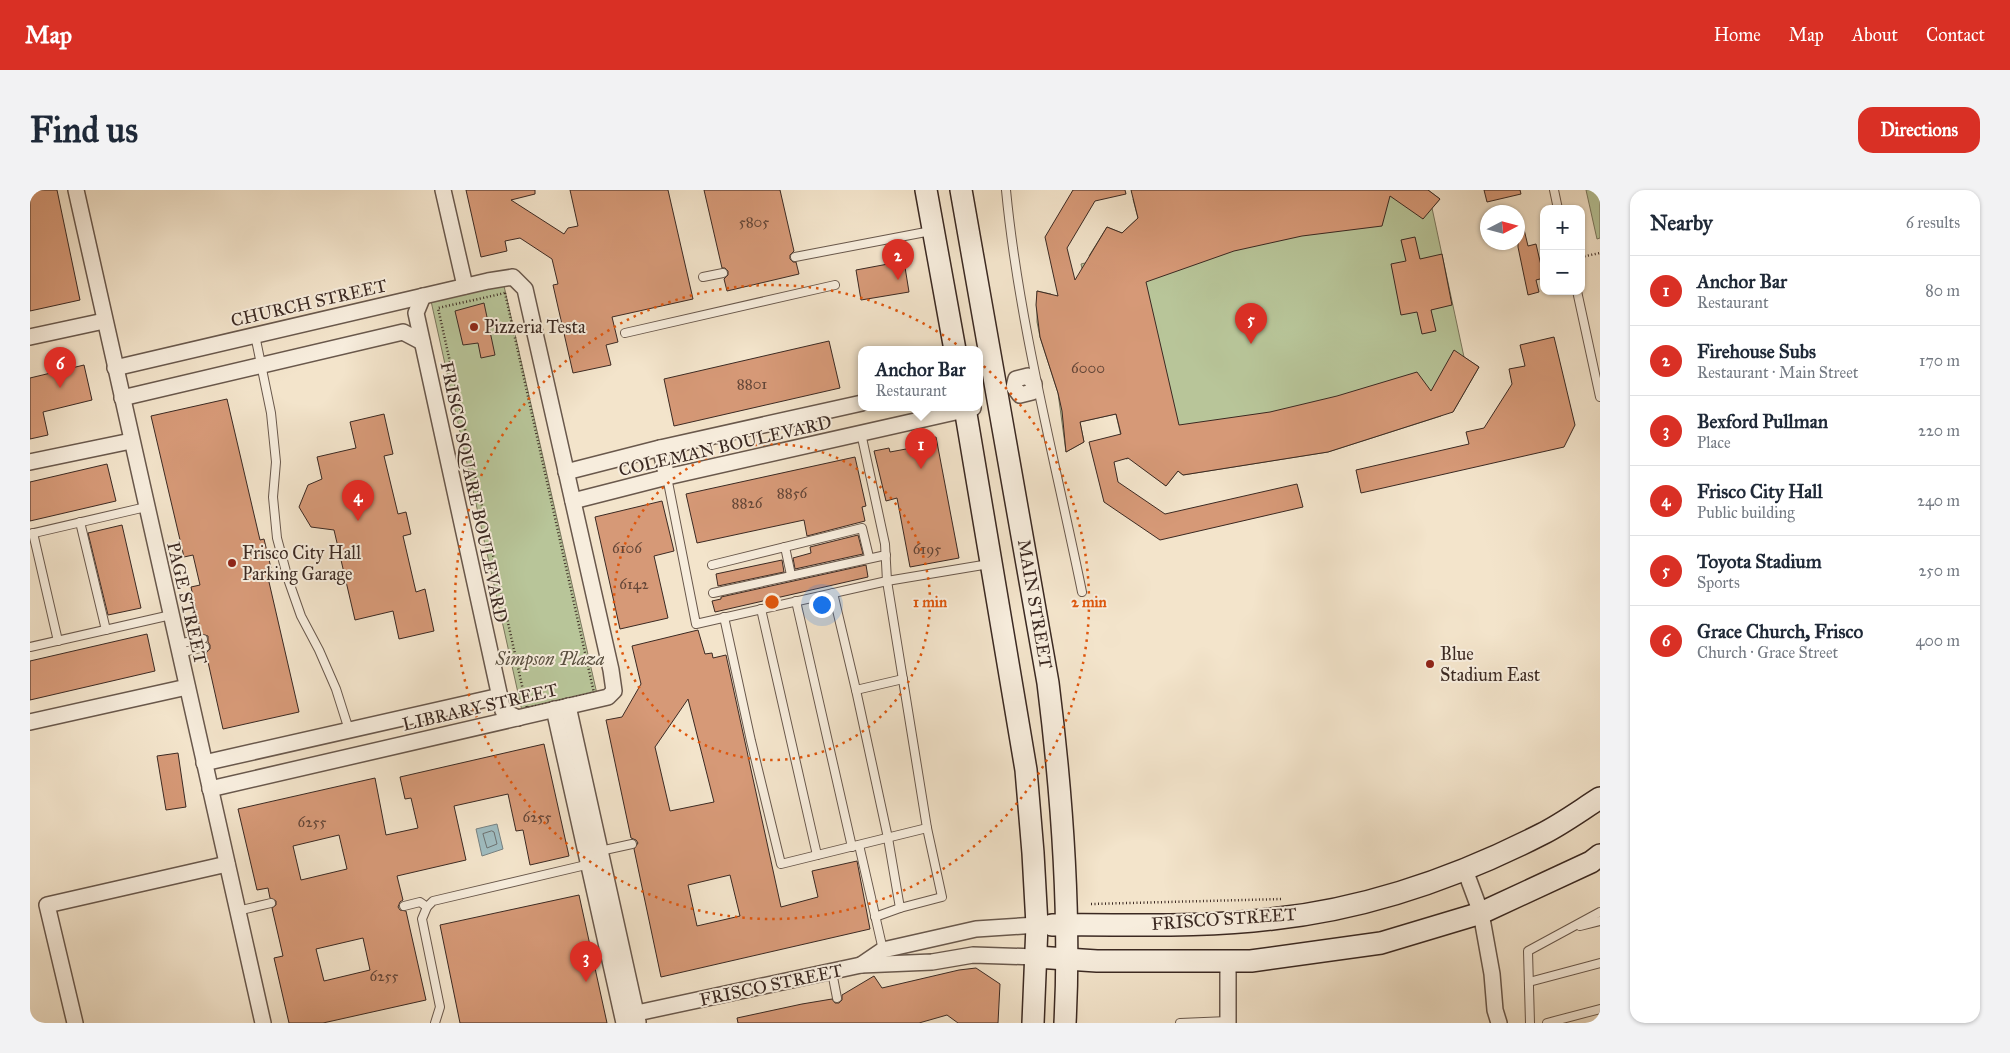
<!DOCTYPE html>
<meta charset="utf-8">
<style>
body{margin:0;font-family:"IM FELL Great Primer",serif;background:#f2f2f3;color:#1f2937}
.controls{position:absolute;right:15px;top:15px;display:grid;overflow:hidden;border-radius:10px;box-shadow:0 1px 4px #0004}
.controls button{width:45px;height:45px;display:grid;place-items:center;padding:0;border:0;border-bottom:1px solid #e0e1e3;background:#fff;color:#1f2937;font:25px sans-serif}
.compass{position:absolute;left:1450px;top:15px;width:45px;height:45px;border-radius:50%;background:#fff;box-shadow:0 1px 4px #0004;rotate:84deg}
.you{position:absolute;left:791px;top:414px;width:18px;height:18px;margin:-12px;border:4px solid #fff;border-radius:50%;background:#1a73e8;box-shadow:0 0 0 8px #1a73e833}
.badge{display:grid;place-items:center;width:32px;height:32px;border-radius:50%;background:#d93025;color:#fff;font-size:16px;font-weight:700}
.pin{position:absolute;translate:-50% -41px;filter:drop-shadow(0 1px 2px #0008)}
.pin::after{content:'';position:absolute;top:26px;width:18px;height:15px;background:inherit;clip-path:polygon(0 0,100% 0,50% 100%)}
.popup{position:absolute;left:828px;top:156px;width:125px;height:65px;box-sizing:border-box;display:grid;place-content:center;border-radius:10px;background:#fff;filter:drop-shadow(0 1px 4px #0005);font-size:16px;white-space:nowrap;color:#747a83}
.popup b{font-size:19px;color:#1f2937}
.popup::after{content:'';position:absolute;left:50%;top:100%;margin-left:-10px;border:10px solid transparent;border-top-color:#fff}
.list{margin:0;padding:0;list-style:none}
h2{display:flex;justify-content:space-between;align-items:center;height:65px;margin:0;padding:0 20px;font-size:21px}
h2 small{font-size:16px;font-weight:400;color:#747a83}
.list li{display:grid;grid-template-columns:32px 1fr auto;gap:15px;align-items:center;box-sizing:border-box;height:70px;padding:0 20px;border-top:1px solid #e0e1e3}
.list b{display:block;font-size:19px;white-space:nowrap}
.list p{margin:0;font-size:16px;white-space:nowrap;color:#747a83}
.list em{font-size:16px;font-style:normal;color:#747a83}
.map{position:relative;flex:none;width:1570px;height:833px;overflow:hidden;border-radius:15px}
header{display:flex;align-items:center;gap:30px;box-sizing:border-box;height:70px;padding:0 25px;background:#d93025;color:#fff}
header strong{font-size:24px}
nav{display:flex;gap:28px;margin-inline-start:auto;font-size:18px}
.intro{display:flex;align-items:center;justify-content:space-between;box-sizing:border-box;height:120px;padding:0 30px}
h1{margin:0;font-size:35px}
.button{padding:12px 22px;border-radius:15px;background:#d93025;color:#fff;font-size:18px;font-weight:700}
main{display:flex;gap:30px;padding:0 30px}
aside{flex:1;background:#fff;border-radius:15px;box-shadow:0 1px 4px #0004}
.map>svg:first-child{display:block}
.green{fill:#b8c599;stroke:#7a775e}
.water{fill:#9fbcc0;stroke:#778181}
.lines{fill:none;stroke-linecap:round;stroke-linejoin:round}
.shore{stroke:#6d7271;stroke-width:1}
.building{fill:#d69977;stroke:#3b2922;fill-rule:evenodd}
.lane-casing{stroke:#69584c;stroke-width:10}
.street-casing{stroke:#69584c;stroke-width:18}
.secondary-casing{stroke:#3b2922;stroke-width:24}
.path{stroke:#3b2922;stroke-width:2.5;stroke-dasharray:1 2.5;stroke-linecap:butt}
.lane{stroke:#f7eddd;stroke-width:8}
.street{stroke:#f7eddd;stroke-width:15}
.secondary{stroke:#f7eddd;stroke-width:21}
.ring{fill:none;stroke:#df570d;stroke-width:2.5;stroke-dasharray:2.5 5}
.poi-dot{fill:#8f2418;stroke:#f7eddd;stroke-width:2}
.labels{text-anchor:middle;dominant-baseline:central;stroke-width:4;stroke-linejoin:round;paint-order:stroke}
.number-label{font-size:15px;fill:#624537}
.street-label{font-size:18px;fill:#3b2922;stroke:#f7eddd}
.poi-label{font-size:18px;fill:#3b2922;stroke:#f7eddd;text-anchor:start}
.park-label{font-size:18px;font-style:italic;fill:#5a5040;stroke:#f7eddd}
.centre{fill:#df570d;stroke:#f7eddd;stroke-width:2.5}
.ring-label{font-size:15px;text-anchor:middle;font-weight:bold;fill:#df570d;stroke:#f7eddd;stroke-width:4;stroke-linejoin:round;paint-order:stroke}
</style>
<header>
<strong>Map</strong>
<nav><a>Home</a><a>Map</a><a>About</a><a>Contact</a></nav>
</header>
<div class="intro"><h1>Find us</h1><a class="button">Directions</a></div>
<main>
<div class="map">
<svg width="1570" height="833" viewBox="0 0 1570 833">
<rect width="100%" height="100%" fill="#f3e4cb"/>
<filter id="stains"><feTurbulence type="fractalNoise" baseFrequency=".004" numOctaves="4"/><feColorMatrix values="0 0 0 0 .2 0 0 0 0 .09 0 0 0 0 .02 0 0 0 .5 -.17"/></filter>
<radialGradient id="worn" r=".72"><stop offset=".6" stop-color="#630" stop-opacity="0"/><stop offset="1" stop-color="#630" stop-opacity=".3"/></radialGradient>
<g class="green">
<polygon points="1132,0 1398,0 1410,9 1402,18 1434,167 1449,177 1423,222 1406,211 1411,226 1298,262 1153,285 1148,281 1136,296 1100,268 1096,269 1086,224 1050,232 1054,252 1036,262 1028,203 1010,147 1007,132 1007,101 1021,104 1027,127 1061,118 1051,74 1055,73 1076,83 1074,75 1059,66 1077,37 1092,43 1108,28 1103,9"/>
<polygon points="1556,0 1570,0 1570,48 1567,49"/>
<polygon points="474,96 567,504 492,521 401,111"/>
</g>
<polygon class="water" points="467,634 473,659 452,666 446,639"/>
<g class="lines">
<polygon class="shore" points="462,641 464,642 467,654 457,658 453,644"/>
</g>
<g class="building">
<polygon points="0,0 27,0 50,110 0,121"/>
<polygon points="436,0 505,0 505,4 481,10 534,44 538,38 548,36 540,0 638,0 663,109 582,127 588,152 576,155 581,175 543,183 523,95 528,94 522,69 490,48 475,51 477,61 451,67"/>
<polygon points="674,0 750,0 764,61 760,65 760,69 763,72 766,72 769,84 697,101 694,89 698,85 698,81 695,78 692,78"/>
<polygon points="1043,0 1095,0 1096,4 1065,11 1037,58 1045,90 1077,37 1092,43 1108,28 1101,0 1398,0 1410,9 1393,29 1360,6 1352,36 1272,46 1204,61 1116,92 1149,235 1240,222 1307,206 1387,182 1401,201 1424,160 1449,177 1423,222 1298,262 1153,285 1148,281 1136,296 1098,268 1084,272 1088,292 1135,324 1267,294 1273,317 1130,350 1074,312 1059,252 1091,244 1086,224 1050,232 1054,252 1036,262 1032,221 1028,203 1010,147 1006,115 1007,101 1028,106 1015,47"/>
<polygon points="1454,0 1490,0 1491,4 1457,12"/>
<polygon points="1488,31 1492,31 1498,56 1506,54 1514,88 1506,90 1509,102 1498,105 1488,57"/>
<polygon points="1385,47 1390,69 1412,64 1422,115 1401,120 1406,141 1392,144 1387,122 1371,125 1361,74 1376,71 1371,50"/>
<polygon points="874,71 879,102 831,110 826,80"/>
<polygon points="454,113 465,165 451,168 448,153 433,155 425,121"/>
<polygon points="1524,147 1545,235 1534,257 1331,303 1326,280 1439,254 1436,242 1454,238 1482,194 1479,179 1495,176 1490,155"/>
<polygon points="799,151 810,198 644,236 634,189"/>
<polygon points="54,175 62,210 13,222 18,245 0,249 0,188"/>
<polygon points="197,209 230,350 234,349 241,378 236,379 269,522 193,539 176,463 180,459 180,455 178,452 178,446 171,444 161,397 170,395 163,365 154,367 121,226"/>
<polygon points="354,224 363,264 354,266 368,324 376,322 381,344 373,346 386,402 395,399 404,441 369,449 363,421 325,430 304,340 281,337 269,317 278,295 292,289 287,267 326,258 320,232"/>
<polygon points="906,247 929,368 880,377 867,308 856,311 844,261 859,258 860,262 892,256 891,250"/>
<polygon points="825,267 836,316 832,317 835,331 777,346 774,330 667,353 656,304"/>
<polygon points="77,274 86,311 0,331 0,292"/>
<polygon points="632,311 644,361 624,366 638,428 590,439 565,327"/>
<polygon points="92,335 111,418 78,425 58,343"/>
<polygon points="828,345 833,364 765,379 763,368 781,363 780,357"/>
<polygon points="752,370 754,382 688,396 686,384"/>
<polygon points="836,375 838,387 685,422 682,411 691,409 691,407"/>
<path d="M668,440L675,464L682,463L683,468L696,465L751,717L788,707L782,681L827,671L840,739L631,787L604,659L608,653L606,650L601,648L576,530L592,527L611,494L602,456ZM658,509L684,612L640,621L625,557ZM700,685L710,726L667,736L658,695Z"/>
<polygon points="117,444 125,481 0,510 0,471"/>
<path d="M514,554L539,666L500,675L493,640L486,641L478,604L424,616L436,670L367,686L373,710L370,712L368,717L370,720L376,721L396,810L293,833H259L244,768L253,766L242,718L246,715V711L240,708L238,698L227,700L208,619L345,588L356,645L388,638L381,608L375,609L370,587ZM309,645L317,679L271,690L263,656ZM333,748L340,780L294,791L286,759Z"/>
<polygon points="148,563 156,617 136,620 127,566"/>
<polygon points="549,705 577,833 430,833 410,735"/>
<polygon points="946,778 970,794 968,833 928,833 917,825 889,833 708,833 707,828 772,814 802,809 805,813 809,813 812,810 812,805 844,786 852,798 929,780"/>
</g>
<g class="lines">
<g class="lane-casing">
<g id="lane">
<path d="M976,0C989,134 1025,270 1052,402"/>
<polyline points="1524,0 1528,19"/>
<polyline points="765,67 901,41"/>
<polyline points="673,87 693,83"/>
<polyline points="1547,101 1570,207"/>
<polyline points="595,143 805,95"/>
<polyline points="225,145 241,223 246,272 243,307 247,348 258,389 271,426 289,460 306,499 319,540"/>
<polyline points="637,287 666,434 857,391 959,374"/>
<polyline points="50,332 76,440"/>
<polyline points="3,343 28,451"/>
<polyline points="0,344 116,317"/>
<polyline points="755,357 761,385"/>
<polyline points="682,375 832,338 839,367"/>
<polyline points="683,403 856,365"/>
<polyline points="803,403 826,500 873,489"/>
<polyline points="766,411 822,657"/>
<polyline points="731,419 787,665"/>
<polyline points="694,427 721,551 751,674 897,638 857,391 855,354 831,243"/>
<polyline points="147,454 173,449"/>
<polyline points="0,457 141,425"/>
<polyline points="149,463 175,457"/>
<polyline points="826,500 858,648 870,718 912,707 897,638"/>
<polyline points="829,655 853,760"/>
<polyline points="570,661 602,654"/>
<polyline points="374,716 390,712 397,717"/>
<polyline points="207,721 241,713"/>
<polyline points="845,727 870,718"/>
<polyline points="1550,736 1570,731"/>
<polyline points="802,782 807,808"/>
<polyline points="1499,792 1570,773"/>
<polyline points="405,833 410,817 392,729 397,717 403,711 560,674"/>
<polyline points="1150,833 1198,831"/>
<polyline points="1500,833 1498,761 1570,722"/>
<polyline points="1517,833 1570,819"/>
</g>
</g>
<g class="street-casing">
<g id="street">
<polyline points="46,0 233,833"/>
<polyline points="413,0 435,96"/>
<polyline points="393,106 386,123 473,521 488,528"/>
<polyline points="0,147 74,131"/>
<polyline points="85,178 458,91 483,87 495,99 581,480 584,501 578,507 180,599"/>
<polygon points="998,186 1004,194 1002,202 990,205 984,197 986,189"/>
<polyline points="92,208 373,142 392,152"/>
<polyline points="630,258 637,287"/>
<polyline points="0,272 101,251"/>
<polyline points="536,282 630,258 832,213"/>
<polyline points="543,311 637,287 943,218"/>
<polyline points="538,516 608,832"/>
<polyline points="524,519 594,833"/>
<polyline points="0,532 157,497"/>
<polyline points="174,573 470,506"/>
<polyline points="1435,680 1451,723 1462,784 1465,820 1469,833"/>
<polyline points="1198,771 1198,833"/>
<polyline points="831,775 853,760 946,739 1007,735"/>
<polyline points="593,826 831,775 902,772 943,765 1006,767"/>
<polyline points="45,833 17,715 197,674"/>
</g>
</g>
<g class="secondary-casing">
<g id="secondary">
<polyline points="896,0 925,160"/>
<path d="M931,0L1018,493C1032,605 1041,720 1035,833"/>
<polyline points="935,218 996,580 1003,663 1007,735 1003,833"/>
<path d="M1022,735C1095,734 1169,738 1242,729C1337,719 1428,687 1512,644C1532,634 1551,620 1570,608"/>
<polyline points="1006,767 1067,771 1221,771 1351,753 1451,723 1561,672 1570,665"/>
</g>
</g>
<g class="path">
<polyline points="1551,67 1570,63"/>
<polygon points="475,103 564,503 497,518 408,118"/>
<polyline points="1061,714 1252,709"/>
</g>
<use href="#lane" class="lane"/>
<use href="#street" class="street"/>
<use href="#secondary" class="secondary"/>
</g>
<g class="ring">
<circle cx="742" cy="412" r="158"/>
<circle cx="742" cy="412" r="317"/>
</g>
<g class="poi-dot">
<circle cx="444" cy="137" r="5"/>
<circle cx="202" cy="373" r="5"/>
<circle cx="1400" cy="474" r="5"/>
</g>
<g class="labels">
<g class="number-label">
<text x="724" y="32">5805</text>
<text x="1058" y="178">6000</text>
<text x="722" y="194">8801</text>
<text x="762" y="303">8856</text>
<text x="717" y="313">8826</text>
<text x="597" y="358">6106</text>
<text x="897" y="359">6195</text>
<text x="604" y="394">6142</text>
<text x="507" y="627">6255</text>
<text x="282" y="632">6255</text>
<text x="354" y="786">6255</text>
</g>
<g class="street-label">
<text transform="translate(279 113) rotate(-13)">CHURCH STREET</text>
<text transform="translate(695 256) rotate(-13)">COLEMAN BOULEVARD</text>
<text transform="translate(444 302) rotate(78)">FRISCO SQUARE BOULEVARD</text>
<text transform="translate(157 413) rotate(77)">PAGE STREET</text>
<text transform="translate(1005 414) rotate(80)">MAIN STREET</text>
<text transform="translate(450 517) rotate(-13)">LIBRARY STREET</text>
<text transform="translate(1194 729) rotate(-4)">FRISCO STREET</text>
<text transform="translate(741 795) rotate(-12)">FRISCO STREET</text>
</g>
<g class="poi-label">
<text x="454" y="137">Pizzeria Testa</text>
<text x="212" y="363">Frisco City Hall<tspan x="212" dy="21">Parking Garage</tspan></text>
<text x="1410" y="464">Blue<tspan x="1410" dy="21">Stadium East</tspan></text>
</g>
<g class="park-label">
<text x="520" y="469">Simpson Plaza</text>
</g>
</g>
<circle cx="742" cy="412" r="8" class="centre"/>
<g class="ring-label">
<text x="900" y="417">1 min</text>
<text x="1059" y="417">2 min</text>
</g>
<rect width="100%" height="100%" filter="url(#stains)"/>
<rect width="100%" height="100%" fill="url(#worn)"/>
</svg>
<div class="controls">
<button>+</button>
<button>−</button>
</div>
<svg class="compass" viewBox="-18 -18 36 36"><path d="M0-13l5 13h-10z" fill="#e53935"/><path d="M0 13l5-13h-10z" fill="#747a83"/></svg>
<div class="you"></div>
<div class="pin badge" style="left:891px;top:279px">1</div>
<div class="popup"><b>Anchor Bar</b>Restaurant</div>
<div class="pin badge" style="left:868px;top:90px">2</div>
<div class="pin badge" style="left:556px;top:792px">3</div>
<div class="pin badge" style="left:328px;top:331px">4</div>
<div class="pin badge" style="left:1221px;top:154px">5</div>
<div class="pin badge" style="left:30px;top:198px">6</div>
</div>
<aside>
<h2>Nearby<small>6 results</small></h2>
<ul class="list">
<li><span class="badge">1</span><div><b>Anchor Bar</b><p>Restaurant</p></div><em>80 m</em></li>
<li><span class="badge">2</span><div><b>Firehouse Subs</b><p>Restaurant · Main Street</p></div><em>170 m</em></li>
<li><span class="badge">3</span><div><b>Bexford Pullman</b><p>Place</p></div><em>220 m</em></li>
<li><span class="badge">4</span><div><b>Frisco City Hall</b><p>Public building</p></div><em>240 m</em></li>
<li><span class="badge">5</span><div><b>Toyota Stadium</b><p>Sports</p></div><em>250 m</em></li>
<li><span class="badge">6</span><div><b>Grace Church, Frisco</b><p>Church · Grace Street</p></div><em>400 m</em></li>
</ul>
</aside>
</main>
